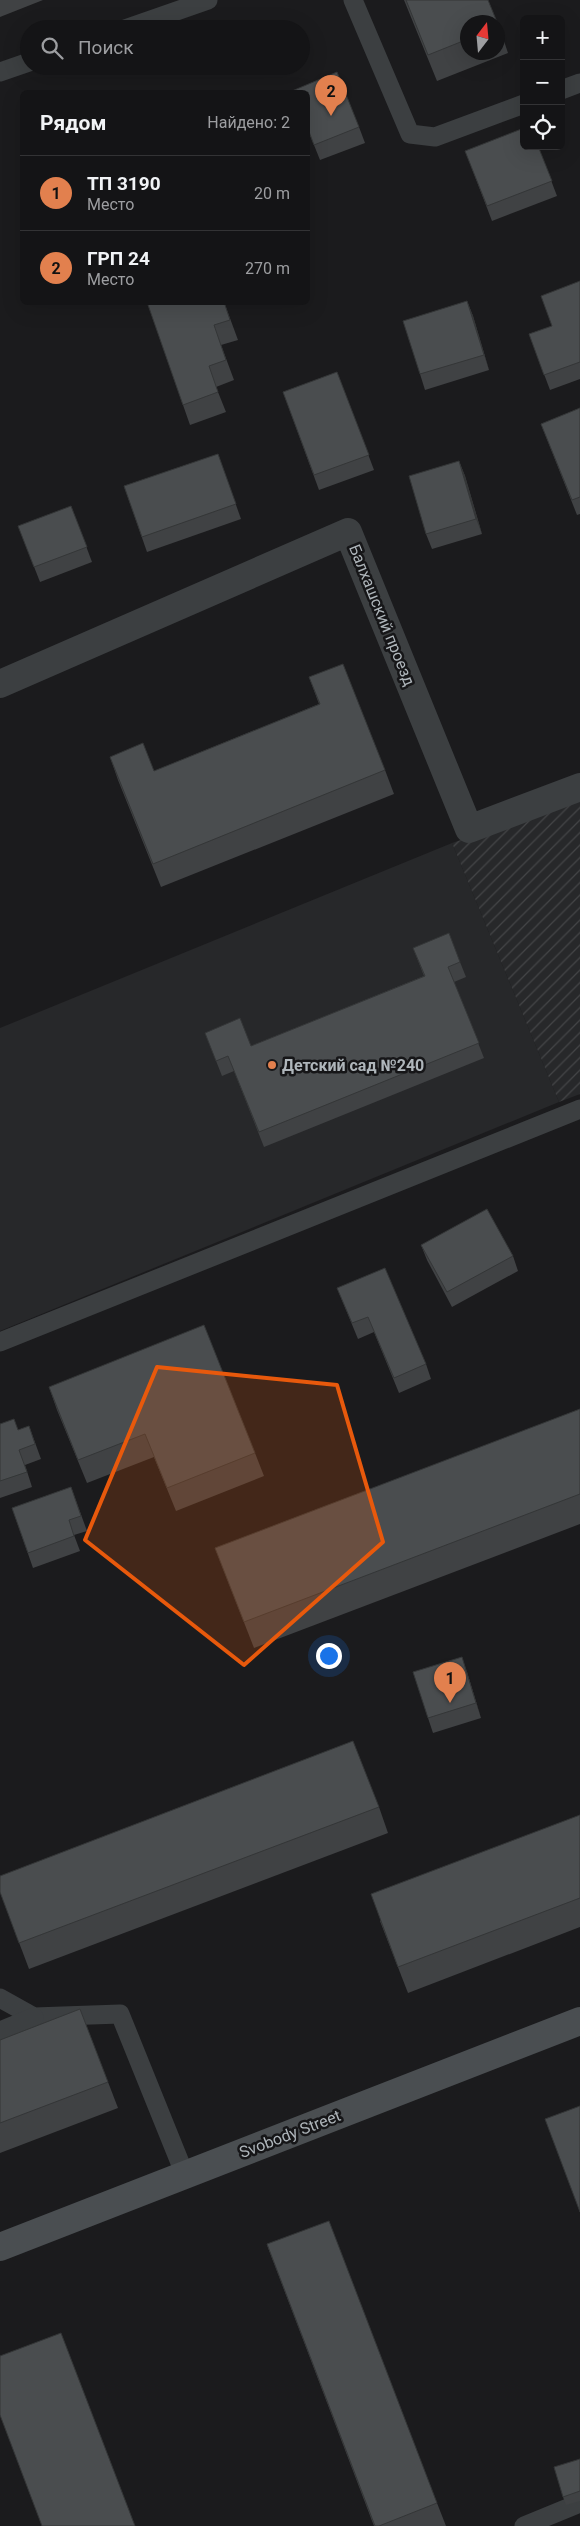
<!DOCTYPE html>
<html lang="ru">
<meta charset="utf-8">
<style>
body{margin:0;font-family:Roboto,sans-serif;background:#212123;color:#f1f3f6}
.controls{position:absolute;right:15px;top:15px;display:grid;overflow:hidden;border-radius:8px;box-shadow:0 5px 20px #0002}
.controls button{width:45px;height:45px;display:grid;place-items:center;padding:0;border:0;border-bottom:1px solid #333335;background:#141416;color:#f1f3f6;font:25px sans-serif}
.compass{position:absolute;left:460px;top:15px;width:45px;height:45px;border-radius:50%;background:#141416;box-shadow:0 5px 20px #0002;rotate:16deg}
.you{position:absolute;left:328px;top:1655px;width:18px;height:18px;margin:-12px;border:4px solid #fff;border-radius:50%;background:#1a73e8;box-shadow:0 0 0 8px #1a73e833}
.badge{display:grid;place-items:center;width:32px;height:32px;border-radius:50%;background:#e2804e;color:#111;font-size:16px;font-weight:700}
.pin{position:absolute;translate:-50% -41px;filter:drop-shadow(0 1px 2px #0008)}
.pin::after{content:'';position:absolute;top:26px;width:18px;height:15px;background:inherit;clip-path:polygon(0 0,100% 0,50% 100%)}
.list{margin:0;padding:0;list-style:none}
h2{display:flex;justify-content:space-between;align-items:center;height:65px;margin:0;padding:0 20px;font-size:21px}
h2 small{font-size:16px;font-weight:400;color:#9d9ea1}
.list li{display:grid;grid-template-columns:32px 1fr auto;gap:15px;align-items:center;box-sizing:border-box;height:75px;padding:0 20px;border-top:1px solid #333335}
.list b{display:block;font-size:19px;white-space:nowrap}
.list p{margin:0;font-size:16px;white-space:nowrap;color:#9d9ea1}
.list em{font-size:16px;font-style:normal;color:#9d9ea1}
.icon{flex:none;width:28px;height:28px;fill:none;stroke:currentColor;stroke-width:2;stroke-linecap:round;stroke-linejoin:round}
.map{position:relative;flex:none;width:580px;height:2526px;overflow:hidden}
.search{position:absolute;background:#141416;box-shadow:0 5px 20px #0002;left:20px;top:20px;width:290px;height:55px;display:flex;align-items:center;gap:12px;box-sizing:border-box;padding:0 18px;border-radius:28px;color:#9d9ea1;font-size:19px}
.panel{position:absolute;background:#141416;box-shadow:0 5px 20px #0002;left:20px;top:90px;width:290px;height:215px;border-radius:8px}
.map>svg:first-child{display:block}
.built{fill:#27282a}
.industrial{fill:url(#industrial-furrows)}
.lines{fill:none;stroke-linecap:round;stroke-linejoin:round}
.lane{stroke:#3c3f41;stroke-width:19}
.street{stroke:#3c3f41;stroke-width:28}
.secondary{stroke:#4a4e51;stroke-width:28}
.wall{fill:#404244}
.shaded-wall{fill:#343637}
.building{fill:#4a4d4f;stroke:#343637}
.marked{fill:#e8590c;fill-opacity:0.2;stroke:#e8590c;stroke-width:4;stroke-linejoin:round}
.poi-dot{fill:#e2804e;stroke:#161618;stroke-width:2}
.labels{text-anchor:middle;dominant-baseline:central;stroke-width:5;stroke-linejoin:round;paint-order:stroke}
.street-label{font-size:16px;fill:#afb6bb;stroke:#161618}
.poi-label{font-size:16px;font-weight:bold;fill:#afb6bb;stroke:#161618;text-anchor:start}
</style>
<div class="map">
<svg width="580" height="2526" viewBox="0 0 580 2526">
<defs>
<pattern id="industrial-furrows" width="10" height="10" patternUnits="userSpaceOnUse" patternTransform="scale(1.25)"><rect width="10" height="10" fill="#27282a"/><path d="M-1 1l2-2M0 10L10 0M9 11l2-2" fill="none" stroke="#444547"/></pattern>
</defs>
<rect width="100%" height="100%" fill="#1b1b1d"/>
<polygon class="built" points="452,843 559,1102 0,1331 0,1028"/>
<polygon class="industrial" points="580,800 580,1094 559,1102 452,843"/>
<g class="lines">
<g class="lane">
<polyline points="353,0 410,134 435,137 524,104"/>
<polyline points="125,29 208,0"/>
<polyline points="0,72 29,62"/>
<polyline points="561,90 580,83"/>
<polyline points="0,1342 580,1109"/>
<polyline points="0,1998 34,2017 120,2014 185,2175"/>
<polyline points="0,2031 34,2017"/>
<polyline points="524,2526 580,2503"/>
</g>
<polyline class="street" points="0,684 348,532 469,829 580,787"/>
<polyline class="secondary" points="0,2247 580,2021"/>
</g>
<g class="wall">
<polygon points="0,0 43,0 0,17"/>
<polygon points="404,0 488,0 468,22 468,52 498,52 498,23 508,53 437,81"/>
<polygon points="308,92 359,127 365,143 320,160 308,130"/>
<polygon points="538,146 557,196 492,221 471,166"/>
<polygon points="580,281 580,379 550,390 529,334 552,326"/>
<polygon points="467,301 473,316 489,370 425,390 420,374"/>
<polygon points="147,302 224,302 238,340 221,345 234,380 216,387 226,412 190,425"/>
<polygon points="337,372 374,470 319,490 283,392"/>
<polygon points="580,408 580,514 577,515 541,424"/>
<polygon points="218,454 241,519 147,552 124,486"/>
<polygon points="459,461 465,476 482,534 432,549 426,534"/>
<polygon points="71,506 92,562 40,582 24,541"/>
<polygon points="309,677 385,770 394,794 161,887 118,780 110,757 154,771 319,704"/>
<polygon points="413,948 460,962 466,977 454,982 484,1058 264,1147 234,1071 222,1076 205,1033 251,1046 424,976"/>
<polygon points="421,1245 513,1256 518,1271 452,1307 427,1260"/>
<polygon points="337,1288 426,1364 431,1379 399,1393 374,1332 358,1339"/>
<polygon points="49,1387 255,1453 264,1476 176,1511 154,1457 87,1483 57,1410"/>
<polygon points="580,1409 580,1524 254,1648 215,1548"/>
<polygon points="0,1424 18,1430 29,1426 41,1459 25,1465 32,1487 0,1498"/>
<polygon points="71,1487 87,1531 74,1535 80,1551 33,1568 12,1508"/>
<polygon points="467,1672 481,1718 433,1733 428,1718"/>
<polygon points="379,1807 388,1833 29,1969 0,1892"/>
<polygon points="580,1815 580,1927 408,1993 380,1921"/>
<polygon points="0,2040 108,2082 118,2108 0,2153"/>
<polygon points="267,2245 437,2503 446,2526 374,2526"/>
<polygon points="580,2459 580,2501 566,2505 563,2497"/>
</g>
<g class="shaded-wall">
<polygon points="467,301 473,316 489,370 484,355"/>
<polygon points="459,461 465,476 482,534 476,519"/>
<polygon points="462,1657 467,1672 481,1718 476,1703"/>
</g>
<g class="building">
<polygon points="406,0 488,0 497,22 468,22 468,39 428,55"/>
<polygon points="337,72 359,127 314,145 308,129 308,92 293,92 292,91"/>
<polygon points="524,128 524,146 538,146 552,181 487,206 465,151"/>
<polygon points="580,281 580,362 544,375 529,334 552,326 541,296"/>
<polygon points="467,301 484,355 420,374 403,321"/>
<polygon points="147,302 224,302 230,320 214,325 226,360 209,366 218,392 183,405"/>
<polygon points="337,372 369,455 314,475 283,392"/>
<polygon points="580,408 580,497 572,500 541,424"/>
<polygon points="218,454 236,504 142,537 124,486"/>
<polygon points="459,461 476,519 426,534 409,476"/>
<polygon points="71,506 87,547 34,567 18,526"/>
<polygon points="343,664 385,770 153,864 110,757 143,743 154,771 320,704 309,677"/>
<polygon points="449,933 460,962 448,967 479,1043 259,1132 228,1056 216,1061 205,1033 240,1018 251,1046 425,976 413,948"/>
<polygon points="487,1209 513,1256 447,1292 421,1245"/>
<polygon points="385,1268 426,1364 394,1378 368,1317 352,1323 337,1288"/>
<polygon points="204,1325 255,1453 167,1488 145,1434 78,1460 49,1387"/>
<polygon points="580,1409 580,1494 244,1622 215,1548"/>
<polygon points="14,1419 18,1430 29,1426 35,1444 19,1450 27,1472 0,1481 0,1424"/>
<polygon points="71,1487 81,1516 69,1520 74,1536 28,1553 12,1508"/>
<polygon points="462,1657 476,1703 428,1718 413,1672"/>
<polygon points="353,1741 379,1807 19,1943 0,1892 0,1876"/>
<polygon points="580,1815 580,1898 398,1967 371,1894"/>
<polygon points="80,2009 108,2082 0,2123 0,2040"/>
<polygon points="580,2106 580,2212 545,2119"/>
<polygon points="329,2221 437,2503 379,2526 375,2526 267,2244"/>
<polygon points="61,2333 135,2526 42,2526 0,2415 0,2356"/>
<polygon points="580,2459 580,2491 563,2497 554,2467"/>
</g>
<path class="marked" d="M157,1367L337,1385L383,1542L244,1665L85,1540Z"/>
<circle class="poi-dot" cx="272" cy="1065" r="5"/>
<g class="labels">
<g class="street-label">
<text transform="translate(382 615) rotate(68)">Балхашский проезд</text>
<text transform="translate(290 2134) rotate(-21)">Svobody Street</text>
</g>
<g class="poi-label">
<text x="282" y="1065">Детский сад №240</text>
</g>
</g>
</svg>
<div class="controls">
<button>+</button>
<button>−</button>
<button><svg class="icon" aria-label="locate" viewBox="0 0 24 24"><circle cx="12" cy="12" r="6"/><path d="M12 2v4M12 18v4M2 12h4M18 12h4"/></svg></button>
</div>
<svg class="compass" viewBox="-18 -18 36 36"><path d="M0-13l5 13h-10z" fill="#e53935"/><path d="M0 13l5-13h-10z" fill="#9d9ea1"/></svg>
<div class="you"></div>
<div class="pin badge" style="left:450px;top:1703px">1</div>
<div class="pin badge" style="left:331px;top:116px">2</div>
<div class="search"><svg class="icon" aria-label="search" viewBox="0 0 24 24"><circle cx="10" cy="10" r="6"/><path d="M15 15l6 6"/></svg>Поиск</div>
<section class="panel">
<h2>Рядом<small>Найдено: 2</small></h2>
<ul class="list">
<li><span class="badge">1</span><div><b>ТП 3190</b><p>Место</p></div><em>20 m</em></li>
<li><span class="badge">2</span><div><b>ГРП 24</b><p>Место</p></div><em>270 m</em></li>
</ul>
</section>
</div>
